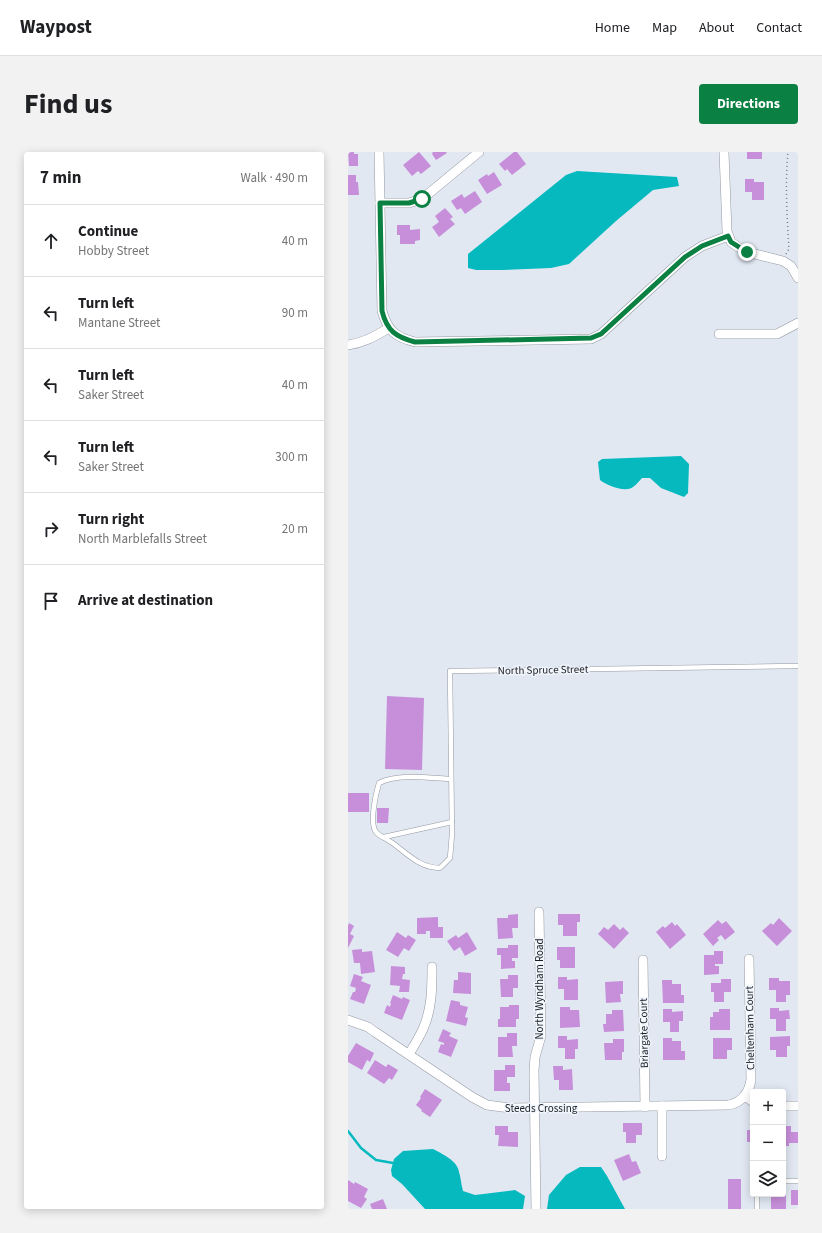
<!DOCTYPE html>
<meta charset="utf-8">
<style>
body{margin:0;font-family:"Source Sans 3",sans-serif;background:#f2f2f2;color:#202124}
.controls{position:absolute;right:12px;bottom:12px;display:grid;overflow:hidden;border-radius:4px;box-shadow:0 2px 10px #0003}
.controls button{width:36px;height:36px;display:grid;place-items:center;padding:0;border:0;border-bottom:1px solid #e0e0e0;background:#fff;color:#202124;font:20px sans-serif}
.stop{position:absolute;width:12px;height:12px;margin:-9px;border:3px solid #0b8043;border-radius:50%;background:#fff}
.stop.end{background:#0b8043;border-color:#fff;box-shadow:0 1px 4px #0008}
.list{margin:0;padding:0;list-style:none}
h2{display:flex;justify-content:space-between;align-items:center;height:52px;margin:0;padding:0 16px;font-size:17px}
h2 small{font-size:13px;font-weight:400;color:#757577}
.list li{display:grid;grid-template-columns:26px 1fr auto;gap:12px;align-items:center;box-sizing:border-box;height:72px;padding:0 16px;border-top:1px solid #e0e0e0}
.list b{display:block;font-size:15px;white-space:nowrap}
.list p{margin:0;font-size:13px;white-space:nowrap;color:#757577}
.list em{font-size:13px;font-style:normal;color:#757577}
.icon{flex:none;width:22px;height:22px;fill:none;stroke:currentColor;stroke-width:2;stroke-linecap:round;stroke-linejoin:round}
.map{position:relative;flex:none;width:450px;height:1057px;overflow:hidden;border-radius:4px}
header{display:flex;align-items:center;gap:24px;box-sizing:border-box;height:56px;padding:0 20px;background:#fff;border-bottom:1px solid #e0e0e0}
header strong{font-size:19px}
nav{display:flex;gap:22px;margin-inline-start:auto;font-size:14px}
.intro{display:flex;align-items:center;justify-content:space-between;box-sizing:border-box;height:96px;padding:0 24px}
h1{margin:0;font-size:28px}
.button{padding:10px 18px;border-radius:4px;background:#0b8043;color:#fff;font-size:14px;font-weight:700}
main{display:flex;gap:24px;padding:0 24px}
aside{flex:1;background:#fff;border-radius:4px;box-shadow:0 2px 10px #0003}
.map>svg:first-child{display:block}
.water{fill:#05b9bf}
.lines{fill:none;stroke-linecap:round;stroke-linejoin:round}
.stream{stroke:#05b9bf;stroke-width:2.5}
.building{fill:#c78fda}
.service-casing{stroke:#9398a2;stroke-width:5.5}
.minor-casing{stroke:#9398a2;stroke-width:10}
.path{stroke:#7a7f86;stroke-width:1.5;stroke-dasharray:1 3;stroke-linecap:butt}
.service{stroke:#fff;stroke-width:4.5}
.minor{stroke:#fff;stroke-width:9}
.route{stroke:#0b8043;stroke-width:5}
.labels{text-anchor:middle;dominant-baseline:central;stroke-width:3;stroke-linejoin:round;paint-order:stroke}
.street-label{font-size:11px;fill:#1b1d21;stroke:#f0f5fd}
</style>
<header>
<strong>Waypost</strong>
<nav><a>Home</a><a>Map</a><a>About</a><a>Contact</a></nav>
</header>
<div class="intro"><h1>Find us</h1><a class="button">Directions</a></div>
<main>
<aside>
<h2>7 min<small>Walk · 490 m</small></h2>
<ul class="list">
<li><svg class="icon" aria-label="ahead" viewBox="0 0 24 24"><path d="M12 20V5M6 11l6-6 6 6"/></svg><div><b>Continue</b><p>Hobby Street</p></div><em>40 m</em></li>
<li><svg class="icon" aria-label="left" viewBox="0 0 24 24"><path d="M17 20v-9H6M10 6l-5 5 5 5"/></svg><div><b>Turn left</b><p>Mantane Street</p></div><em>90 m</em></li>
<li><svg class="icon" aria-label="left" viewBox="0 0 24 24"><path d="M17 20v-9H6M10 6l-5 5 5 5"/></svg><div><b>Turn left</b><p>Saker Street</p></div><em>40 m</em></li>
<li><svg class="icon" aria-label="left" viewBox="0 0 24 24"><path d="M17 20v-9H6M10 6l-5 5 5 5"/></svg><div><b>Turn left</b><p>Saker Street</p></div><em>300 m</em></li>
<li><svg class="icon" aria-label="right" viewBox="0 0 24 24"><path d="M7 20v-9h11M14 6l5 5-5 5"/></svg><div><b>Turn right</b><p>North Marblefalls Street</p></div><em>20 m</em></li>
<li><svg class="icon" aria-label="arrive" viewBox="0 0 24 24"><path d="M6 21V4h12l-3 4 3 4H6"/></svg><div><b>Arrive at destination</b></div></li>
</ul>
</aside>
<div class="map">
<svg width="450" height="1057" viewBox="0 0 450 1057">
<rect width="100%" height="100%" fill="#e1e8f2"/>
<g class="water">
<polygon points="229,19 329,25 331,34 305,38 268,69 221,112 203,116 154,118 128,118 120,116 120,102 218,23"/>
<path d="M333,304L341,312L340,341L336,345L313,336L302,326H294C291,329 288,333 285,335C277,341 258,333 252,328L250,310L254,307Z"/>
<path d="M85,997C93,1001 110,1009 111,1020C113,1026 113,1032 115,1039L127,1043L167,1038L177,1044L175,1057H77L54,1032L44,1024L43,1018L46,1007L55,999Z"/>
<polygon points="232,1015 253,1015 259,1024 277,1057 199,1057 201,1043 218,1023"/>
</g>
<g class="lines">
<polyline class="stream" points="0,979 13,996 28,1008 45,1011"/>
</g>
<g class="building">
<polygon points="0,0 6,0 6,2 10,2 10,14 1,14"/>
<polygon points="71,0 83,14 73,22 70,19 64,24 55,13"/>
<polygon points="84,0 98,0 99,1 88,8 84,2 85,1"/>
<polygon points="166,0 169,0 178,12 164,23 159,17 157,19 151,12"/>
<rect x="399" y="0" width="15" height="7"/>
<polygon points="146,20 154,33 139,42 130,28 139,22 140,24"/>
<polygon points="0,23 8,23 8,30 10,30 11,43 0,43"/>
<polygon points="397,27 406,27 406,30 416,30 416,48 404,48 404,40 397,40"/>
<polygon points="127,39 134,50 117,62 113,56 109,58 103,49 114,42 116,46"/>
<polygon points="97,56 105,65 102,67 107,72 91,85 84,75 91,70 87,64"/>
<polygon points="49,73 62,73 62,78 72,77 72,88 67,89 67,92 52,92 52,83 49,83"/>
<polygon points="39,544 76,546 74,618 37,617"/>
<rect x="0" y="641" width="21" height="19"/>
<polygon points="29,656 41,656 40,671 29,671"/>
<polygon points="170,762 170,776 164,776 165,786 150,787 149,766 160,766 160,763"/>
<polygon points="210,762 232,762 232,770 229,770 229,784 215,784 215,773 210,773"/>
<polygon points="90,765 90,775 95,775 95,786 82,786 82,779 78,779 78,782 69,782 69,766"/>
<polygon points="431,766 444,779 429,794 414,779 423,771 425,773"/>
<polygon points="370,768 374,772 378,769 387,780 377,788 373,783 369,786 371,788 365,794 355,782"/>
<polygon points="324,770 327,774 329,772 338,783 322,797 308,780 315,774 317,776"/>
<polygon points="1,771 6,774 2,782 6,784 0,796 0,774"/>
<polygon points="266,772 272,778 275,775 281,781 266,797 250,782 256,775 260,778"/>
<polygon points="49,780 58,786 60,783 68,788 61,799 56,796 50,805 38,798"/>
<polygon points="119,780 129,797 117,804 112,795 106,799 99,789 108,783 110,786"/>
<polygon points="160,793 170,793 170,806 164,806 164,809 167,809 167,816 153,817 153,803 149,803 149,796 160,796"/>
<polygon points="209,795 227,795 227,816 212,816 212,808 209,808"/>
<polygon points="14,797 14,800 24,799 27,820 13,822 12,811 6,811 4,798"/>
<polygon points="366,799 375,799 375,812 367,812 367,814 371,814 371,822 356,823 356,803 366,803"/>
<polygon points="43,814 57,815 57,822 55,822 54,827 62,828 61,840 51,840 52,834 42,833"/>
<polygon points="110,820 123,821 123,842 105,841 106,828 110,828"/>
<polygon points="6,822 15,825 13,829 23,833 16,852 2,847 5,840 7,840 8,836 2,834"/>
<polygon points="160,823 170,823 170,836 165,836 165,845 153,845 152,827 160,827"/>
<polygon points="210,825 219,825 219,828 230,827 230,848 216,848 216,837 210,837"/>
<polygon points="421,826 431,826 431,829 442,829 442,843 438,843 438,850 428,850 428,838 421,838"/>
<polygon points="373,827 383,827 383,840 376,840 376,850 366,850 366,840 363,840 363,831 373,831"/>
<polygon points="314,828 324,828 324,832 333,832 333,843 336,843 336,851 315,851"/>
<polygon points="275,829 275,842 272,842 273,850 258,851 257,830"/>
<polygon points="45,843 54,847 55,845 62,848 54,868 36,861 39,853 42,855 43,851 42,851"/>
<polygon points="103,848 112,850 112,853 120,855 117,865 120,866 118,874 98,869"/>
<polygon points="161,853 171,853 171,867 168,867 168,875 150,875 150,867 152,867 152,855 161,855"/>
<polygon points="212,855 222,855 222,858 231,858 232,875 212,876"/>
<polygon points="422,856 431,856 431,859 441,858 442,867 438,867 438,879 428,879 428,867 422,867"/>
<polygon points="315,857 324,857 324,860 335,859 335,869 331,869 331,880 322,880 322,870 315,870"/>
<polygon points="371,857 382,857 382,878 362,878 362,865 365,865 365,860 371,860"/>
<polygon points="264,858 275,858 276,879 256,880 255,872 258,872 258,862 264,862"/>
<polygon points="95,877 103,881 101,884 110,888 103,905 90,900 93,892 96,893 96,891 90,889"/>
<polygon points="159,881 169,881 169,894 164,894 165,905 150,905 150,885 159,885"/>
<polygon points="210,884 219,884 219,888 230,887 230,897 227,897 227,907 217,907 217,896 210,896"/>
<polygon points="442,884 442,894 439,894 439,905 428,905 428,898 422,898 422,885"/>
<polygon points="315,886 324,886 324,889 333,889 333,899 337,899 337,908 315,908"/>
<polygon points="365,886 384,886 384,898 379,898 379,907 365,907"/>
<polygon points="265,887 276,887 276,900 274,900 274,908 257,908 256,891 265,891"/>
<polygon points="8,891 26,901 22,910 19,908 14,918 0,910 0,904"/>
<polygon points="27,908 38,915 40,912 50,918 44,928 41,926 36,932 19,921"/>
<polygon points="157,913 167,913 167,925 159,925 159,931 162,931 162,939 146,939 146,918 157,918"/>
<polygon points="205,914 215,914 215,918 224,917 225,938 211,938 211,928 206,928"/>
<polygon points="77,937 94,948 82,965 73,959 74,958 68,953 73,946 72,945"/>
<polygon points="275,971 294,971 294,983 288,983 288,991 278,991 278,980 275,980"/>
<polygon points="147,974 160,974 160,980 170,980 170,995 150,994 151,983 147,983"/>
<polygon points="435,974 443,974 443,980 450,980 450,991 441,991 441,994 435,994"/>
<rect x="399" y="978" width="6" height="12"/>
<polygon points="281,1002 284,1010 288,1009 293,1021 275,1029 266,1008"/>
<rect x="380" y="1027" width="13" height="30"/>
<polygon points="0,1028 6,1032 7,1030 20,1037 16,1045 19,1047 13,1056 0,1049"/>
<polygon points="438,1036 438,1057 423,1057 423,1042 435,1042 435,1037"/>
<rect x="443" y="1038" width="7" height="15"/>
<polygon points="35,1047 39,1057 24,1057 22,1052"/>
</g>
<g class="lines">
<g class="service-casing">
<g id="service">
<path d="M103,627C83,626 49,621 31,631C28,641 21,671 28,680C31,684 39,687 43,690C59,701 71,716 92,716L102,706L104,682L102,519L450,514"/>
<polyline points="36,685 104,670"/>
<polyline points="435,1029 450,1029"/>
<polyline points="409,1042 409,1057"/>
</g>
</g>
<g class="minor-casing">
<g id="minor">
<path d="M31,0L34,159C40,179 47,185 67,190L243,187L253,182L337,105L354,94L380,84"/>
<polyline points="376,0 379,79 383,90 390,95 399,100 435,109 443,114 450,126"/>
<polyline points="32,51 61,51 74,47 131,0"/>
<polyline points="371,182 429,182 450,171"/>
<path d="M0,193C16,191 27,184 41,176"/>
<polyline points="295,808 297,955"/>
<path d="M0,868L20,875L27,880L124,945L139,953L162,956L381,953C394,950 401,941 403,928L401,807"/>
<path d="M61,902C66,894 71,886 75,877C84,857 84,836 84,815"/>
<polyline points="397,944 405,950"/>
<polyline points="314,954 314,1004"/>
<polyline points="435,954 450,954"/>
<polyline points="188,1057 186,919 187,905 193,884 191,760"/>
</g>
</g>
<path class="path" d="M438,102L441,97C439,65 437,32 440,0"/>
<use href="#service" class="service"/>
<use href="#minor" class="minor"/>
</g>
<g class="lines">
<path class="route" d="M74,47L61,51H32L34,159C39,179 48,185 67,190L243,186L253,182L337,105L354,94L380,84L383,90L399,100"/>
</g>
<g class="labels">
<g class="street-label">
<text transform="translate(195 518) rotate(-1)">North Spruce Street</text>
<text transform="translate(191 837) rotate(-90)">North Wyndham Road</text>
<text transform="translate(402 876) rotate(-91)">Cheltenham Court</text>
<text transform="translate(296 881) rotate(-91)">Briargate Court</text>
<text x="193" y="956">Steeds Crossing</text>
</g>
</g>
</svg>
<div class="controls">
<button>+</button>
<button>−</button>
<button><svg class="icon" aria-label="layers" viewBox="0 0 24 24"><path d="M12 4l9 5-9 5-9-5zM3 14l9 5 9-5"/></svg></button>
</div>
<div class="stop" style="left:74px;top:47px"></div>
<div class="stop end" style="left:399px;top:100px"></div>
</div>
</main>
